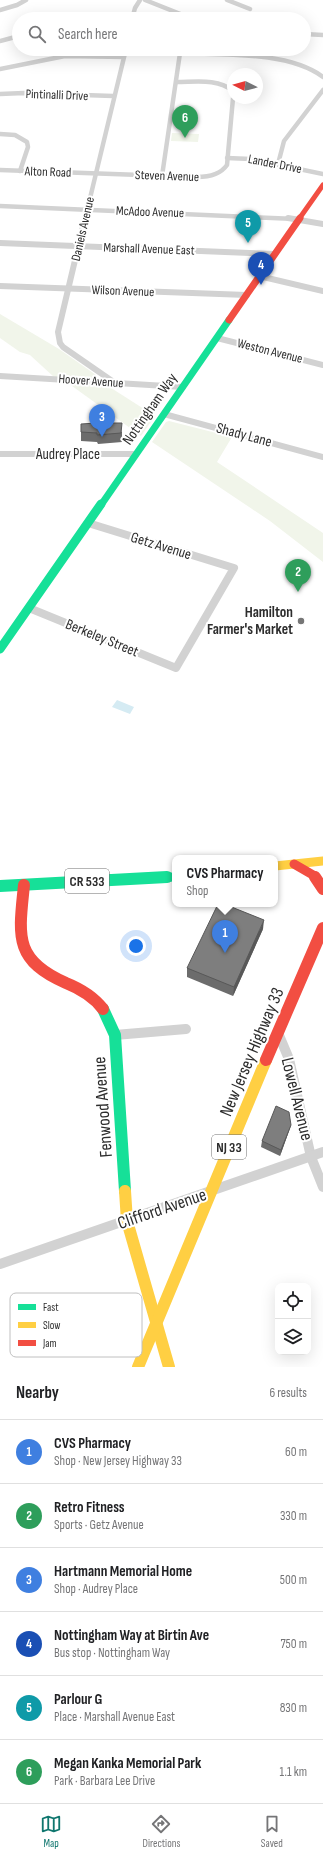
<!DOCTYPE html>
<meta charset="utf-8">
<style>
body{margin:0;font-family:"Sofia Sans Condensed",sans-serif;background:#f2f2f2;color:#202124}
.controls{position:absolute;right:12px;bottom:12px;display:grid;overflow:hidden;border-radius:8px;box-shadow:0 4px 16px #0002}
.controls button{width:36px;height:36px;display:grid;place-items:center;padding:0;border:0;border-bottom:1px solid #e0e0e0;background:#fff;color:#202124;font:20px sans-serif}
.compass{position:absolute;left:227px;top:68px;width:36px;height:36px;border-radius:50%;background:#fff;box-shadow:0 4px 16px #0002;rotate:276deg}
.you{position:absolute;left:136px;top:946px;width:14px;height:14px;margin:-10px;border:3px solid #fff;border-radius:50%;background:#1a73e8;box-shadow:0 0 0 6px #1a73e833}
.badge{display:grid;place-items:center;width:26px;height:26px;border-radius:50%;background:#0f766e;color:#fff;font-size:13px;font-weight:700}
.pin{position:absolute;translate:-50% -33px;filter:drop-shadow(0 1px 2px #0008)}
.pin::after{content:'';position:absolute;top:21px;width:14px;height:12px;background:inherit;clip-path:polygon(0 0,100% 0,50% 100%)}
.popup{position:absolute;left:172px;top:855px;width:106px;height:52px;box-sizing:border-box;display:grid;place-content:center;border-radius:8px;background:#fff;filter:drop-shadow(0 1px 3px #0005);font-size:13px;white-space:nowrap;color:#757577}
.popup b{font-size:15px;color:#202124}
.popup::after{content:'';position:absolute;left:50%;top:100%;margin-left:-8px;border:8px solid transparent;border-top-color:#fff}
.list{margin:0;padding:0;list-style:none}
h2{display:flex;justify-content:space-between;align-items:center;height:52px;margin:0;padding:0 16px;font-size:17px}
h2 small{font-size:13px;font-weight:400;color:#757577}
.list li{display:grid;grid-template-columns:26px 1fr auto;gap:12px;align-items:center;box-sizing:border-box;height:64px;padding:0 16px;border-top:1px solid #e0e0e0}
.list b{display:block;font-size:15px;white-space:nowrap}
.list p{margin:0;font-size:13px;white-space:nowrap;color:#757577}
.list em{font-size:13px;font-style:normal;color:#757577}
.icon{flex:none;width:22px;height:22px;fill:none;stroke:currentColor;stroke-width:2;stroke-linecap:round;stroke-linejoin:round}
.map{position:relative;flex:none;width:323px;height:1367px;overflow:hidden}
.search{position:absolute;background:#fff;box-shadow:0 4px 16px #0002;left:12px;right:12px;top:12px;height:44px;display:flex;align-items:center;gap:10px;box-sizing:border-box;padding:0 14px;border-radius:22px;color:#757577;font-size:15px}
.sheet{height:436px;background:#fff}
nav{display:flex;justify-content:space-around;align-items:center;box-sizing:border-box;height:56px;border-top:1px solid #e0e0e0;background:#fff;font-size:11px;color:#757577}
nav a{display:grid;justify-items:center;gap:2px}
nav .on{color:#0f766e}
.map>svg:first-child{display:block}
.green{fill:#f1f5ea}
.water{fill:#d5ebf3}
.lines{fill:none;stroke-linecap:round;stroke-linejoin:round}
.street-far3{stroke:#d2d2d2;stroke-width:4.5}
.street-far2{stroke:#d2d2d2;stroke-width:6}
.street-far1{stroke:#d2d2d2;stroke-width:8}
.street{stroke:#d2d2d2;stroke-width:10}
.fast-far2{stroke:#16e098;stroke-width:7}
.fast-far1{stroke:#16e098;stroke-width:9}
.fast{stroke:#16e098;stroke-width:12}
.slow-far1{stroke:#ffcf43;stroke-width:9}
.slow{stroke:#ffcf43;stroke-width:12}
.jam-far3{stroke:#f24e42;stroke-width:5}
.jam-far2{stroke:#f24e42;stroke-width:7}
.jam-far1{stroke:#f24e42;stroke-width:9}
.jam{stroke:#f24e42;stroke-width:12}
.wall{fill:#6c6c6c}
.shaded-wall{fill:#585858}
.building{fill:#7e7e7e;stroke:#585858}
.poi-dot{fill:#767676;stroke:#fff;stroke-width:1.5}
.labels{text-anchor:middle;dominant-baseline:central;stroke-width:4;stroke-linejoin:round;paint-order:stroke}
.far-street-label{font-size:13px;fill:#2d2d2d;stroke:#fff}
.shield{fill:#fff;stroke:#6c6c6c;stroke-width:1}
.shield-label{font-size:14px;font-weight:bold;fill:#2d2d2d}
.street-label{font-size:15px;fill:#2d2d2d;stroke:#fff}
.poi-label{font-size:15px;font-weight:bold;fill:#2d2d2d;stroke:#fff;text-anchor:end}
.near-street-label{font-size:18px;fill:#2d2d2d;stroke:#fff}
.key{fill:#fff;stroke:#c0c0c0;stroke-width:1}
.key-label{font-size:11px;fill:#2d2d2d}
</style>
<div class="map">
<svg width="323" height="1367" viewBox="0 0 323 1367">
<rect width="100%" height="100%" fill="#fff"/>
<g class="green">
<polygon points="172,133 199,134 198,142 171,141"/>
<polygon points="0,314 59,349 96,375 96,378 54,377 30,355 20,352 0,338"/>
<polygon points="68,383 108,386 155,416 141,436"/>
<polygon points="169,421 232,437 217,462 323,533 323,562 270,521 152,442 166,422"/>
</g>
<polygon class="water" points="117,700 134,707 130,714 112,707"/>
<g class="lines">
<g class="street-far3">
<polyline points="145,0 193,19"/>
<polyline points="227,0 250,9"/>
<polyline points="0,10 17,5 26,0"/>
<polyline points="98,19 124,19"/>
<polyline points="132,19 135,8 140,0"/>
<polyline points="304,34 323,35"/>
<polyline points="0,41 19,36"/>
<path d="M176,49L180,53C223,55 288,51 323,77"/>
<polyline points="0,69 65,56 124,57"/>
<path d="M177,82C195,82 218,78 233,91"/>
<polyline points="0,94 24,93 113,96"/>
<polyline points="0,134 15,135 27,142 28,147 20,171"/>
<polyline points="227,158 251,159 323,174"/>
<polyline points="278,164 284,141 323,90"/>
<path d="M0,170L197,177C209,177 220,175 227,165L233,98"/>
<polyline points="162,176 180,53"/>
<polyline points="0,206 296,219"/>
<polyline points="85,219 126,49"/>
</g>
<g class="street-far2">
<polyline points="85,218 58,332 60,343 63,347 115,383"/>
<polyline points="288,218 323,224"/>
<polyline points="0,243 275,254"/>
<polyline points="259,276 323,291"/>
<polyline points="0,286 247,295"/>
<polyline points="217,338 323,365"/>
<polyline points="0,376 183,387"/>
<polyline points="164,414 323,457"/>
<polyline points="0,454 136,454"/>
</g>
<polyline class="street-far1" points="29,608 176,668 234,568 88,523"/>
<g class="street">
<polyline points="278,1033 289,1059 311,1157 323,1187"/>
<polyline points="115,1035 186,1029"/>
<polyline points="0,1264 323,1152"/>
</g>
<polyline class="fast-far2" points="101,505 229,320"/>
<g class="fast-far1">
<polyline points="0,649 101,504"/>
<polyline points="148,878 175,877"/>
</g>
<g class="fast">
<polyline points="0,886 167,877"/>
<polyline points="103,1009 115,1035 125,1191"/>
</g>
<polyline class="slow-far1" points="275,866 323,861"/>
<g class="slow">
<polyline points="125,1191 127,1221 169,1367"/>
<polyline points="138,1367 266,1060"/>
</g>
<polyline class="jam-far3" points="299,219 323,185"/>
<polyline class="jam-far2" points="229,320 300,218"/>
<polyline class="jam-far1" points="294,864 313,875 315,878"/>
<g class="jam">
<polyline points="315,877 323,889"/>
<path d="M24,885C19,935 13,960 66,983C81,989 93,996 103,1009"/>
<polyline points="266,1060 323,928"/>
</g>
</g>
<g class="wall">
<polygon points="107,418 107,423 122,432 122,442 98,444 97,442 81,441 81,432"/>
<polygon points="263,929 233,996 187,977 187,968"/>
<polygon points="291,1125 280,1156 261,1147 262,1141"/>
</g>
<g class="shaded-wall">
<polygon points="264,920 263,929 233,996 234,987"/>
<polygon points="291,1125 289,1131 280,1156 281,1150"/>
</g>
<g class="building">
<polygon points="96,418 107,418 106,423 122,423 121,433 97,435 97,433 81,432 81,424 96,423"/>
<polygon points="218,904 224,904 264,920 234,987 187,968"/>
<polygon points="276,1106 289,1112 291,1125 281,1150 262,1141"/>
</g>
<circle class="poi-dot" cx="301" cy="621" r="4"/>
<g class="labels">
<g class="far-street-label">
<text transform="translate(57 95) rotate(2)">Pintinalli Drive</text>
<text transform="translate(275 164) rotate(11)">Lander Drive</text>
<text transform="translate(48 172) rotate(2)">Alton Road</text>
<text transform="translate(167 176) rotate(2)">Steven Avenue</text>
<text transform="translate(150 212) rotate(2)">McAdoo Avenue</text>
<text transform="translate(83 229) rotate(-77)">Daniels Avenue</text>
<text transform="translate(149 249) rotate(2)">Marshall Avenue East</text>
<text transform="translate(123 291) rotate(2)">Wilson Avenue</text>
<text transform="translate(270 351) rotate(14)">Weston Avenue</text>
<text transform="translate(91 381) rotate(4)">Hoover Avenue</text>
</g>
<g class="shield">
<rect x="65" y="869" width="44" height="24" rx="3"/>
<rect x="212" y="1135" width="34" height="24" rx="3"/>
</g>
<g class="shield-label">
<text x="87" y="881">CR 533</text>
<text x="229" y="1147">NJ 33</text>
</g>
<g class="street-label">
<text transform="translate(150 409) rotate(-55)">Nottingham Way</text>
<text transform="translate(244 435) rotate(15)">Shady Lane</text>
<text x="68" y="454">Audrey Place</text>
<text transform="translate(161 546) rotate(17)">Getz Avenue</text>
<text transform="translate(102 638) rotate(22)">Berkeley Street</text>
</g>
<g class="poi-label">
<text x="293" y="612">Hamilton<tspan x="293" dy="17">Farmer's Market</tspan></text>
</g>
<g class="near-street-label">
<text transform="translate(252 1052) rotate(-67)">New Jersey Highway 33</text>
<text transform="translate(297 1099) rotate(76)">Lowell Avenue</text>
<text transform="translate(103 1107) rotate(-94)">Fenwood Avenue</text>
<text transform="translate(162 1209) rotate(-19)">Clifford Avenue</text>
</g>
</g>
<rect x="10" y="1293" width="132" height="64" rx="6" class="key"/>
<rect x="18" y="1304" width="18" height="6" fill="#16e098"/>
<rect x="18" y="1322" width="18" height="6" fill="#ffcf43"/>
<rect x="18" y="1340" width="18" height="6" fill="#f24e42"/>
<g class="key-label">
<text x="43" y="1311">Fast</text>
<text x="43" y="1329">Slow</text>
<text x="43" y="1347">Jam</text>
</g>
</svg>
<div class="controls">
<button><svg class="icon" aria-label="locate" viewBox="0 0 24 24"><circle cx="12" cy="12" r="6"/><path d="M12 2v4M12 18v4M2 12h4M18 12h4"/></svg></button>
<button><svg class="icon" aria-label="layers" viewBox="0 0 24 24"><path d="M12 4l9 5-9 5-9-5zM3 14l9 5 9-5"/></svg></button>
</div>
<svg class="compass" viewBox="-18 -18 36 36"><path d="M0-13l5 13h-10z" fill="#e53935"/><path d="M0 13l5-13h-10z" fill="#757577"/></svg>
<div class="you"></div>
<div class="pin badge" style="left:225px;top:953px;background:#3f7fe0">1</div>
<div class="popup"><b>CVS Pharmacy</b>Shop</div>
<div class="pin badge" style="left:298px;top:592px;background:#2e9e5b">2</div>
<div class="pin badge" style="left:102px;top:437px;background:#3f7fe0">3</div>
<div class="pin badge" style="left:261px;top:285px;background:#1a4fb4">4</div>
<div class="pin badge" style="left:248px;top:243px;background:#0f9aa8">5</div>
<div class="pin badge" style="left:185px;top:138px;background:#2e9e5b">6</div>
<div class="search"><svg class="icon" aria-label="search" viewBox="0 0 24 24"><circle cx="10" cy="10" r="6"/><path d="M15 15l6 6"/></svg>Search here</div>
</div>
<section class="sheet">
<h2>Nearby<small>6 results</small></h2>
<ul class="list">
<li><span class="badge" style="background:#3f7fe0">1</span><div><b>CVS Pharmacy</b><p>Shop · New Jersey Highway 33</p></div><em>60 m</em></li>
<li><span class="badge" style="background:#2e9e5b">2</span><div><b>Retro Fitness</b><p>Sports · Getz Avenue</p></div><em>330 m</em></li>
<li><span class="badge" style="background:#3f7fe0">3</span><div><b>Hartmann Memorial Home</b><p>Shop · Audrey Place</p></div><em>500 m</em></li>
<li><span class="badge" style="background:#1a4fb4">4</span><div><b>Nottingham Way at Birtin Ave</b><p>Bus stop · Nottingham Way</p></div><em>750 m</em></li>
<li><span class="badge" style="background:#0f9aa8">5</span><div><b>Parlour G</b><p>Place · Marshall Avenue East</p></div><em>830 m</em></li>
<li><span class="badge" style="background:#2e9e5b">6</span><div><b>Megan Kanka Memorial Park</b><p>Park · Barbara Lee Drive</p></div><em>1.1 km</em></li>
</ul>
</section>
<nav>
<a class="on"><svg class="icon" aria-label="map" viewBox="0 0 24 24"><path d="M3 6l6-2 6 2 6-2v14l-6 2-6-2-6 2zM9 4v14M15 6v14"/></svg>Map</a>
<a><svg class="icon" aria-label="directions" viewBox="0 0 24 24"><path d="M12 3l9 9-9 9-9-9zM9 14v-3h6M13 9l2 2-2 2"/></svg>Directions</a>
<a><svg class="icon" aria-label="saved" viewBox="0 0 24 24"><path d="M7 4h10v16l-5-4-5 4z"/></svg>Saved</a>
</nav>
